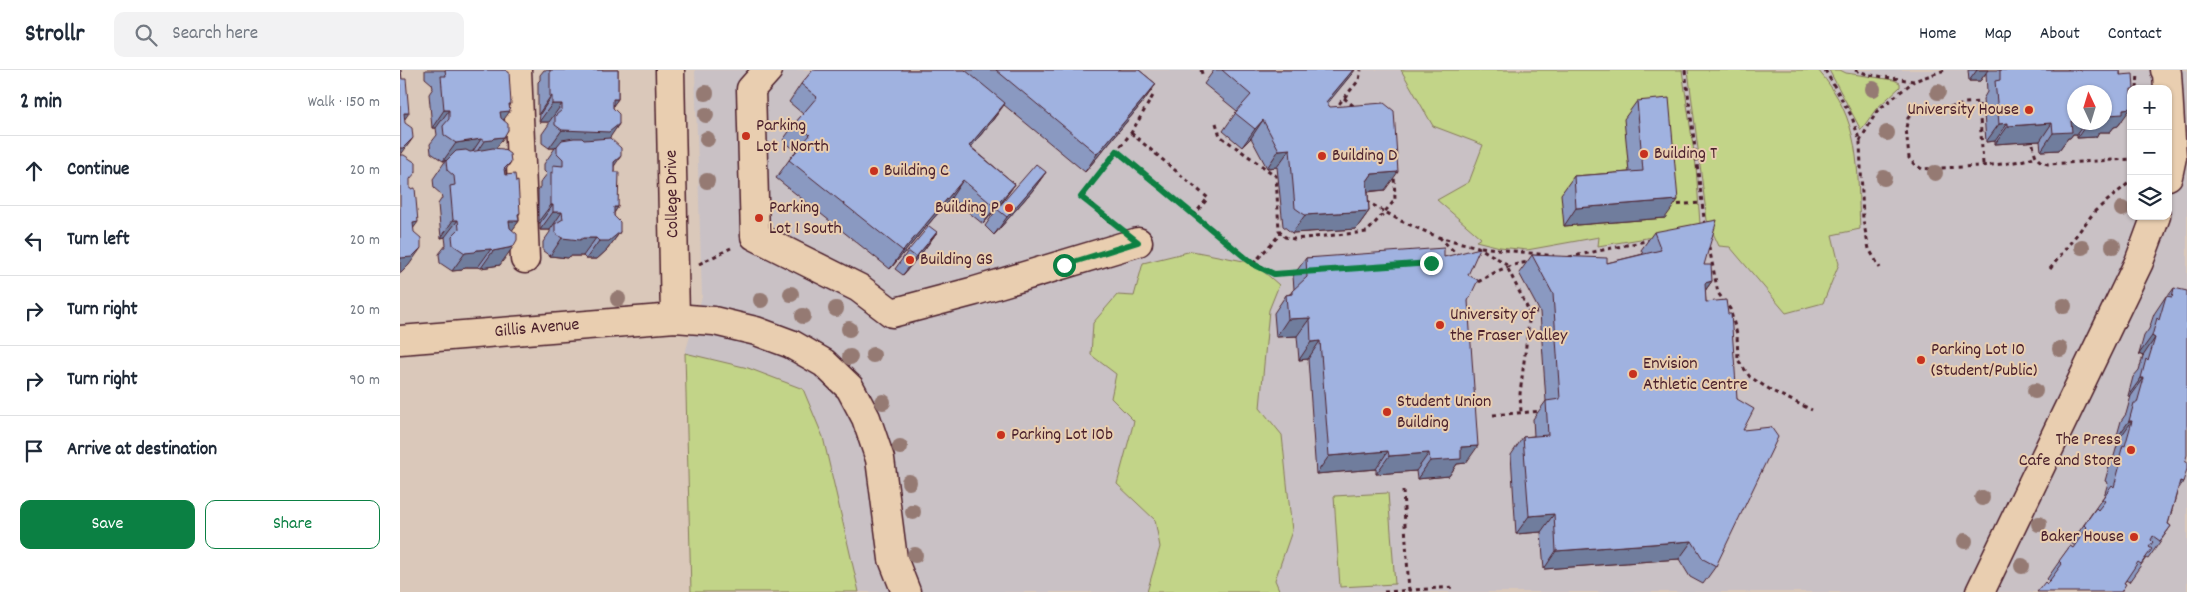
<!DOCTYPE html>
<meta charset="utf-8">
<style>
body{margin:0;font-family:Dekko,sans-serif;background:#f2f2f3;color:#1f2937}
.controls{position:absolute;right:15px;top:15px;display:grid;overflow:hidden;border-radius:10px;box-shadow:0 1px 4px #0004}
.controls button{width:45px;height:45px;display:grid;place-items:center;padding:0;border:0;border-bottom:1px solid #e0e1e3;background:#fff;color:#1f2937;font:25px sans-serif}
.compass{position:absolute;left:1667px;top:15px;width:45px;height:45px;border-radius:50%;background:#fff;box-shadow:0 1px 4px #0004;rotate:356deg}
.stop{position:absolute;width:15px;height:15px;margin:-11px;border:4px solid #0b8043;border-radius:50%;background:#fff}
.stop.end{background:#0b8043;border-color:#fff;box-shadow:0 1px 5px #0008}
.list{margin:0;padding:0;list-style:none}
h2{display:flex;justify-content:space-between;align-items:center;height:65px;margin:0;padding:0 20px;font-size:21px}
h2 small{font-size:16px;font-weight:400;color:#747a83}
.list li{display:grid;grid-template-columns:32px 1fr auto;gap:15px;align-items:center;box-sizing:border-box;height:70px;padding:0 20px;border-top:1px solid #e0e1e3}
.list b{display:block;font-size:19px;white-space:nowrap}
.list em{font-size:16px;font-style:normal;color:#747a83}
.actions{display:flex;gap:10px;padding:15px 20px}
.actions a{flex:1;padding:11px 0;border:1px solid #0b8043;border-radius:10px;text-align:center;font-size:18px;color:#0b8043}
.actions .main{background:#0b8043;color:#fff}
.icon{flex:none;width:28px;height:28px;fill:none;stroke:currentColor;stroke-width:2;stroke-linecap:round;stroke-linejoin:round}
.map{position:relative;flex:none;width:1787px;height:522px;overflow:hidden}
header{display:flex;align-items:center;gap:30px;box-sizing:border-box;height:70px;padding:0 25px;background:#fff;border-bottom:1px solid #e0e1e3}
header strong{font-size:24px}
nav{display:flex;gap:28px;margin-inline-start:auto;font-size:18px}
.search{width:350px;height:45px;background:#f2f2f3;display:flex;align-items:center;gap:12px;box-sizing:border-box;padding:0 18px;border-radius:10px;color:#747a83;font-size:19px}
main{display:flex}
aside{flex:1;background:#fff}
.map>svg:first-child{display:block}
.built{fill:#c9c1c5;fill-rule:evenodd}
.green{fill:#c2d488;stroke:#867a5a}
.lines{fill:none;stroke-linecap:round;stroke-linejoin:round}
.minor-casing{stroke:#4a1f2b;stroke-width:31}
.path{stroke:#4a1f2b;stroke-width:3;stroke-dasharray:4 4;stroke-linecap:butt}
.minor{stroke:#e9ceb0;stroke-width:28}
.tree{fill:#957a73}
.wall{fill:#8a99c1;stroke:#4a1f2b;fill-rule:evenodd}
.shaded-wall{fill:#707d9d;stroke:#4a1f2b}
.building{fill:#a0b2e0;stroke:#4a1f2b}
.route{stroke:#0b8043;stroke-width:6}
.poi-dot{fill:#c8321e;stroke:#e9ceb0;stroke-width:2}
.labels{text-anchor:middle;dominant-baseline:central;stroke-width:4;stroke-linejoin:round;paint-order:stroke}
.poi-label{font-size:18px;fill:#4a1f2b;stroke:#e9ceb0;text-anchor:start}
.street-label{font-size:18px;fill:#4a1f2b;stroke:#e9ceb0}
</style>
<header>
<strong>Strollr</strong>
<div class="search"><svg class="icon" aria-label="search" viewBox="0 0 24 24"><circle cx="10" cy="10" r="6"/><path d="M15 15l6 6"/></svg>Search here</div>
<nav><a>Home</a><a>Map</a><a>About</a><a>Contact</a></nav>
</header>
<main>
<aside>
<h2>2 min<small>Walk · 150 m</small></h2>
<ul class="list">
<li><svg class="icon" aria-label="ahead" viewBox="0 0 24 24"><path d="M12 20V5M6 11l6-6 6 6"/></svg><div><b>Continue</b></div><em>20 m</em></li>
<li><svg class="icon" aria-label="left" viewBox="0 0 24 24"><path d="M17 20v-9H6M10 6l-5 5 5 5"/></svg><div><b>Turn left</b></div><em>20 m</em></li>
<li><svg class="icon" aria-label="right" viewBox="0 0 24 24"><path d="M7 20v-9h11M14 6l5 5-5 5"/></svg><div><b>Turn right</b></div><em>20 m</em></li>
<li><svg class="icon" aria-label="right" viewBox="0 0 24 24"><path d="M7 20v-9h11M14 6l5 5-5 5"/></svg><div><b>Turn right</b></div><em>90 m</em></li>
<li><svg class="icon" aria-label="arrive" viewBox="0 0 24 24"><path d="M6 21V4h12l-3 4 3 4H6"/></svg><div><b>Arrive at destination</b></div></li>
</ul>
<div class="actions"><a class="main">Save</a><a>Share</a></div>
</aside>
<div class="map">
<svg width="1787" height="522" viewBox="0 0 1787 522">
<rect width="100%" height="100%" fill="#dac8ba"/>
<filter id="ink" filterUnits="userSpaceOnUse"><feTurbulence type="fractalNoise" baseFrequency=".02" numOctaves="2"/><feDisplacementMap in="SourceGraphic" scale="10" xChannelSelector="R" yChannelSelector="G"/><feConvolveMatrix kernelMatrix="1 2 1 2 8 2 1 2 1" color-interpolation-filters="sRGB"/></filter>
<g filter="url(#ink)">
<path class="built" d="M295,0H1787V522H291L285,283L302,227ZM1731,19H1768V146H1731ZM1674,22H1704V52H1674Z"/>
<g class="green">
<polygon points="1001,0 1282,0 1296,96 1300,154 1289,161 1198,176 1199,167 1127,180 1100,177 1076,171 1081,168 1037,130 1069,112 1083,75 1033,56"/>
<path d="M1288,0H1418C1462,51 1457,97 1460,159L1432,165L1439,194L1423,233L1386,243L1330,177L1319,176L1307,150Z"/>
<polygon points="1429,0 1440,0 1446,3 1494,10 1500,13 1500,17 1476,39 1461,60"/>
<polygon points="792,181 854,193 879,215 869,240 860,338 882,365 892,461 875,510 880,522 747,522 760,477 755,450 717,414 734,351 711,328 716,304 691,285 693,253 717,225 734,226 743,193"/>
<polygon points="285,283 348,298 403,319 423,367 459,522 291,522"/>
<polygon points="988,423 995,514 940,517 934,426"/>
</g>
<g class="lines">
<g class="minor-casing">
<g id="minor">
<polyline points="117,0 125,189"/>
<polyline points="270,0 275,248"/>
<polyline points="368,0 351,19 355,166 459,218 492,243 575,221 738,172"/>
<polyline points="1765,0 1767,3 1772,87 1768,106"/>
<polyline points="0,270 275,248 314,251 356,261 391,274 424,293 450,318 466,348 480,389 493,489 506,522"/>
<polyline points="1580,522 1739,192 1756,146"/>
</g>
</g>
<g class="path">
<polyline points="801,0 802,4"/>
<polyline points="1285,0 1305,156"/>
<polyline points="1425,0 1452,47 1460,72 1463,150 1469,179 1480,198"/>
<polyline points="1455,0 1470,5 1514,11 1545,0"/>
<polyline points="1737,19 1738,3"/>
<polyline points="944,28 956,38"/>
<polyline points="934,40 959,10 961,0"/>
<polyline points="816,53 820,66 876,106 879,160 885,167 894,169 967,162 995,130 994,104"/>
<polyline points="731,63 808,128 794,145"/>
<polyline points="1460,71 1477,41 1514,11"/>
<path d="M1633,74C1635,86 1636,91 1648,94L1731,89"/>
<polyline points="717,81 853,194 874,204 898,203"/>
<path d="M1583,94L1579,32L1565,33L1557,37L1524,36L1514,41L1508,48L1506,58L1509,88L1514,94L1522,99C1547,97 1616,97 1635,86"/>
<polyline points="966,131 1001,151 1038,167 1078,177 1105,193 1130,243 1120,324 1121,342"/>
<polyline points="1272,133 1272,135 1302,133"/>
<polyline points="712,152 681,127 731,63 754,24"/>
<polyline points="1039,167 1060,187"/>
<polyline points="1081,177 1154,186"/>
<polyline points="1309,177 1318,223 1330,239 1337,264 1338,290 1350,307 1374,322 1412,340"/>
<polyline points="1169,187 1251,170"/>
<polyline points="299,194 331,178"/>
<polyline points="853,194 881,163"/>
<polyline points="1650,199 1695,141 1731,111"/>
<path d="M1078,212C1096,201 1110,194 1130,192"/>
<polyline points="1087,245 1137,242"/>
<polyline points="1093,345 1142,341"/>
<polyline points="1003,421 1009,522"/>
<polyline points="984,522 1055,517"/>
</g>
<use href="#minor" class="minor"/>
</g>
<g class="tree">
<circle cx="1473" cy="19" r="8"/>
<circle cx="1538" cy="22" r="8"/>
<circle cx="306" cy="23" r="8"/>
<circle cx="306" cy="45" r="8"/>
<circle cx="1487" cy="63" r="8"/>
<circle cx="307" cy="69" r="8"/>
<circle cx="1535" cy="103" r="8"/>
<circle cx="1484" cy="108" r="8"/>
<circle cx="307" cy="111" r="8"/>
<circle cx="1722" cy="139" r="8"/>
<circle cx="1713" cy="176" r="8"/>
<circle cx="1682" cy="177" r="8"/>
<circle cx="391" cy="224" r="8"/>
<circle cx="218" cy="229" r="8"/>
<circle cx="361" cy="230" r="8"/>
<circle cx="1664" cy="236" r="8"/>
<circle cx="436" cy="239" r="8"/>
<circle cx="403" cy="246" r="8"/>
<circle cx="449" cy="259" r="8"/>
<circle cx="1660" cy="279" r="8"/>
<circle cx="473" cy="285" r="8"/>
<circle cx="450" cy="287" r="8"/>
<circle cx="1635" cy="321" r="8"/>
<circle cx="483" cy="332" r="8"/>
<circle cx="500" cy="377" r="8"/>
<circle cx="509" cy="412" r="8"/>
<circle cx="1582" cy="428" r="8"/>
<circle cx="513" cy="442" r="8"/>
<circle cx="1639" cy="454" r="8"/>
<circle cx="1565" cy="471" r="8"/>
<circle cx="515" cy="485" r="8"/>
<circle cx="1622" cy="496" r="8"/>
</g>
<g class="wall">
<polygon points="25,0 106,0 110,36 103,50 108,60 96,78 111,92 105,101 105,105 119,146 119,151 112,160 100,195 81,198 78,197 65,197 62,200 52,201 40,193 39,184 46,175 45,167 41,168 38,134 42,128 41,124 34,118 33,109 46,90 43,91 31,83 30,74 37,65 36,58 32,58 29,24 33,18 32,14 25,8"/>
<polygon points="144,0 218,0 218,29 213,35 213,38 219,54 209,68 214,97 214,102 218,137 214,143 214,146 220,162 207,180 197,189 186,189 183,186 170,186 168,188 150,186 143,181 143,172 150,162 150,160 140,160 140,153 138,152 138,120 140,117 140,113 147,104 144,101 144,94 155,78 149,78 142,73 142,64 149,54 149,52 139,52 140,44 138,45 138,12 140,10 140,5"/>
<polygon points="413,0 739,0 756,14 743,32 685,102 604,35 592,51 571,77 615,114 602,132 583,154 551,128 490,199 376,108 389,90 396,81 383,70 396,52 403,44 389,32 401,14"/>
<polygon points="814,0 955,0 927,33 985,120 968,122 969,141 956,159 892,163 883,156 877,97 867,98 851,68 842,77 823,61 837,41 804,14"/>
<path d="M1568,0H1720L1722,51L1718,56L1714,57L1710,62H1699L1696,67L1677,68V64H1673L1670,68H1668L1659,80L1641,81L1640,71L1595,74V71L1586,72L1583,29L1587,22L1586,3L1580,11H1569ZM1674,22L1704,52H1674Z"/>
<polygon points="1237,31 1265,148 1164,156 1161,124 1174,106 1229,102 1224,49"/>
<polygon points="646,102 633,120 594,165 585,156 597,139"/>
<polygon points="537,162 524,180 503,205 495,199 508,181"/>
<polygon points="1254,162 1304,195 1312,211 1305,221 1306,232 1337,329 1343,360 1316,496 1303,514 1290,507 1279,489 1144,499 1141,462 1116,464 1111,385 1123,367 1134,366 1133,349 1146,331 1140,242 1119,203 1132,185 1207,193 1243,184 1241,180"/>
<polygon points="1044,187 1068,205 1066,393 1057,394 1049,406 1017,409 1016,401 976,404 976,399 916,404 908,289 899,290 897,266 876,267 874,243 886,225 890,224 894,219 893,206 906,188"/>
<polygon points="1774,218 1778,419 1768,454 1771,456 1748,489 1746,488 1729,512 1726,510 1724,513 1647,514 1649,511 1647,509 1670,476 1673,478 1675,476 1671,473 1704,426 1708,413 1705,411 1710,393 1714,386 1719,369 1716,369 1721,351 1726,344 1731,326 1728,326 1733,307 1739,300 1743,286 1739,284 1744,266 1749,259 1754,244 1766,226 1768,226"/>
</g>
<g class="shaded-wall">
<polygon points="953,0 955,0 914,50 926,32"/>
<polygon points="1577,0 1588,0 1580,11 1569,11"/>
<polygon points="756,14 743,32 685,102 697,84"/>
<polygon points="152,26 140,44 138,45 150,27"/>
<polygon points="213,29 218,29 205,47"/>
<polygon points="605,33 592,51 557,94 569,76"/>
<polygon points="109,34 111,34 106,41 110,41 97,59 100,42"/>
<polygon points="152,34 162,34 149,52 139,52"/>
<polygon points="1731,38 1718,56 1714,57 1710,62 1699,62 1696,67 1677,68 1688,52 1704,52 1704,49 1708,45 1723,39"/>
<polygon points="44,40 49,40 36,58 32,58"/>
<polygon points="4,43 9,43 0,56"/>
<polygon points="863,50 851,68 842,77 855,59"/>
<polygon points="1674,50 1674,52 1685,52 1677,64 1673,64 1670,68 1668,68 1659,80 1641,81 1653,63 1671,51"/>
<polygon points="1608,53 1595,71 1586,72 1599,54"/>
<polygon points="1652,53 1640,71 1595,74 1608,56"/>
<polygon points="219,54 207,72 157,76 155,78 149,78 162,60"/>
<polygon points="104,67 91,85 72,89 84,71 94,68"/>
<polygon points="13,68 0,86 0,78"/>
<polygon points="81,69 69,87 43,91 56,73"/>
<polygon points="890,79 877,97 867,98 879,80"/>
<polygon points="221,86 209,104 214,92"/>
<polygon points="646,102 633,120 594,165 607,147"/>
<polygon points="998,102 985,120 959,122 972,104"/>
<polygon points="563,110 551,128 490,199 503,181"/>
<polygon points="615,114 602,132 583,154 595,137"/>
<polygon points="1278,130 1265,148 1164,156 1176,138"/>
<polygon points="151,135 153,135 140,153 138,152"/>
<polygon points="214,137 218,137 206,155"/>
<polygon points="969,141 956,159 892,163 905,145"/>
<polygon points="153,142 162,142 150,160 140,160"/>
<polygon points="120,143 115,151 119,151 106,169 109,151 118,144"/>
<polygon points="53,150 58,150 45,167 41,168"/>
<polygon points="18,152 5,170 13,153"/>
<polygon points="220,162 207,180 197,189 186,189 199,171"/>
<polygon points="537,162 524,180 503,205 516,187"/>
<polygon points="162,168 196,168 183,186 170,186 168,188 150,186"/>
<polygon points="113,177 100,195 81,198 93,181"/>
<polygon points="21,178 9,195 0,204 0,189 1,188"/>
<polygon points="91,179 78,197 65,197 62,200 52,201 65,183 77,180"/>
<polygon points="1312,211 1299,229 1305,213"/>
<polygon points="910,248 897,266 876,267 888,249"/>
<polygon points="1752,266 1755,268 1743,286 1739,284"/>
<polygon points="920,271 908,289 899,290 911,272"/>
<polygon points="1741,308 1744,308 1731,326 1728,326"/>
<polygon points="1729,351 1732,351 1719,369 1716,369"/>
<polygon points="1078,376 1066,393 1057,394 1049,406 1017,409 1030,391 1061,377"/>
<polygon points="988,381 976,399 916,404 929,386"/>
<polygon points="1029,383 1016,401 976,404 989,386"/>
<polygon points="1780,411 1783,412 1771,430"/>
<polygon points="1154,444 1141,462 1116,464 1129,446"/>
<polygon points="1292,471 1279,489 1144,499 1156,481"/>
</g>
<g class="building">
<polygon points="0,0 1,0 2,9 6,9 9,43 4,43 5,53 12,58 13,68 3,78 0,78"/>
<polygon points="45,0 106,0 107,2 109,2 111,34 109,34 110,41 100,42 101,48 108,54 108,60 104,67 94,68 92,70 84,71 81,69 56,73 44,65 43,56 49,49 49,40 44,40 41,6 46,6"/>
<polygon points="150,0 218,0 218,29 213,29 213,38 219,44 219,54 209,62 162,60 155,55 155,46 162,40 162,34 152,34 152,26 150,27"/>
<polygon points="413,0 565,0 605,33 569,76 615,114 595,137 563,110 503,181 389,90 410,65 396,52 417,27 401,14"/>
<polygon points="596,0 739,0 756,14 697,84"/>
<polygon points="822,0 953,0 926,32 930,37 984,33 994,41 998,102 972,104 967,111 969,141 905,145 895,138 890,79 879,80 863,50 855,59 835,43 851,25"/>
<polygon points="1600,0 1720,0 1720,5 1733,4 1734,19 1731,19 1731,38 1723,39 1723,44 1708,45 1708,49 1704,49 1704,22 1674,22 1674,50 1671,51 1672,62 1653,63 1652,53 1608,56 1608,53 1599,54 1595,11 1600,10"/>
<polygon points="1269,28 1278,130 1176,138 1174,106 1243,101 1237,31"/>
<polygon points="174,68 182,68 184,70 210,68 221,78 221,86 214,92 214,102 219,102 218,137 214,137 214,146 220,152 220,162 209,171 199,171 196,168 183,168 180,170 162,168 155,163 155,154 163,149 162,142 153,142 153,135 151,135 151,102 153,103 153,95 163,96 163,89 157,83 157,76 162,70"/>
<polygon points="93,78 103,79 110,84 111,92 104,99 105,105 115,104 116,112 118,111 120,143 118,144 119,151 109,151 110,158 117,164 117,170 113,177 93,181 91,179 77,180 75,182 65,183 53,175 52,166 59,159 58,150 53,150 50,116 55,115 54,106 47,100 46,91 56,81 66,80 70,82"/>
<polygon points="0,85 4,85 16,93 16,102 10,109 10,119 15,118 18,152 13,153 14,162 21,168 21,178 12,187 1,188 0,187"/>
<polygon points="636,94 646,102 607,147 597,139"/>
<polygon points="1317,150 1304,195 1311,195 1312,211 1305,213 1306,232 1326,230 1328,244 1331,244 1337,329 1354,339 1343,360 1371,357 1378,367 1316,496 1303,489 1292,471 1156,481 1154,444 1129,446 1123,367 1148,365 1146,331 1160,329 1153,224 1132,185 1207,188 1207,193 1261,180 1254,162"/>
<polygon points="529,156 537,162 516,187 508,181"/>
<polygon points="1044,178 1044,187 1080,178 1068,205 1078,210 1068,231 1078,376 1061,377 1061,389 1030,391 1029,383 989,386 988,381 929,386 920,271 911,272 910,248 888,249 886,225 892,224 892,221 907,207 906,188"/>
<polygon points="1774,218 1787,221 1787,385 1785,392 1787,392 1787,399 1783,412 1780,411 1768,454 1771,456 1760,471 1753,466 1751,470 1753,472 1749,477 1752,479 1741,494 1738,492 1724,513 1726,514 1721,522 1637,522 1645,512 1647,514 1662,494 1659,491 1670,476 1673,478 1687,458 1684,455 1696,438 1698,440 1705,431 1702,429 1712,415 1714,417 1720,395 1718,393 1723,375 1725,376 1732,351 1729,351 1734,333 1737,333 1744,308 1741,308 1746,289 1748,291 1755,268 1752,266 1757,248 1759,250 1766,226 1772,227"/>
</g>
</g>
<g class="lines" filter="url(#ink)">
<polyline class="route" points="664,195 738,172 681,127 717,81 853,194 874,204 1031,193"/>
</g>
<g class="poi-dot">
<circle cx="1629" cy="40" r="5"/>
<circle cx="346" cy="66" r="5"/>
<circle cx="1244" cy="84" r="5"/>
<circle cx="922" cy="86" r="5"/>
<circle cx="474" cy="101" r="5"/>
<circle cx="609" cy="138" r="5"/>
<circle cx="359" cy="148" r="5"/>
<circle cx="510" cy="190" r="5"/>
<circle cx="1040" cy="255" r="5"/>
<circle cx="1521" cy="290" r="5"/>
<circle cx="1233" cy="304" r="5"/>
<circle cx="987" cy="342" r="5"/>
<circle cx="601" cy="365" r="5"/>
<circle cx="1731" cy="380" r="5"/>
<circle cx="1734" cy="467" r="5"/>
</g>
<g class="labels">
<g class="poi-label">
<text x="1619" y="40" text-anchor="end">University House</text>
<text x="356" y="56">Parking<tspan x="356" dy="21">Lot 1 North</tspan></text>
<text x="1254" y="84">Building T</text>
<text x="932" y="86">Building D</text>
<text x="484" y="101">Building C</text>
<text x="369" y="138">Parking<tspan x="369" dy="21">Lot 1 South</tspan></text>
<text x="599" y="138" text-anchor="end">Building P</text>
<text x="520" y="190">Building GS</text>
<text x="1050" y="245">University of<tspan x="1050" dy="21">the Fraser Valley</tspan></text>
<text x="1531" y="280">Parking Lot 10<tspan x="1531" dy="21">(Student/Public)</tspan></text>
<text x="1243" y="294">Envision<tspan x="1243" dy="21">Athletic Centre</tspan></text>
<text x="997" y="332">Student Union<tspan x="997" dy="21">Building</tspan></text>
<text x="611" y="365">Parking Lot 10b</text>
<text x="1721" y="370" text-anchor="end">The Press<tspan x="1721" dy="21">Cafe and Store</tspan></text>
<text x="1724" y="467" text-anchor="end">Baker House</text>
</g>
<g class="street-label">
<text transform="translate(273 124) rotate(-91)">College Drive</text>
<text transform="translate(137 259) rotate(-5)">Gillis Avenue</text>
</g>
</g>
</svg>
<div class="controls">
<button>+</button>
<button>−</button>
<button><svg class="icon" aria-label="layers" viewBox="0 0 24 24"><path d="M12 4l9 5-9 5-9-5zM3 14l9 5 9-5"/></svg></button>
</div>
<svg class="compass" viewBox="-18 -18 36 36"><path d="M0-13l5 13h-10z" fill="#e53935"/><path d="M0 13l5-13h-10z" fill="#747a83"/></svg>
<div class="stop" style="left:664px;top:195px"></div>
<div class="stop end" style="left:1031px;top:193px"></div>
</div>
</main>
